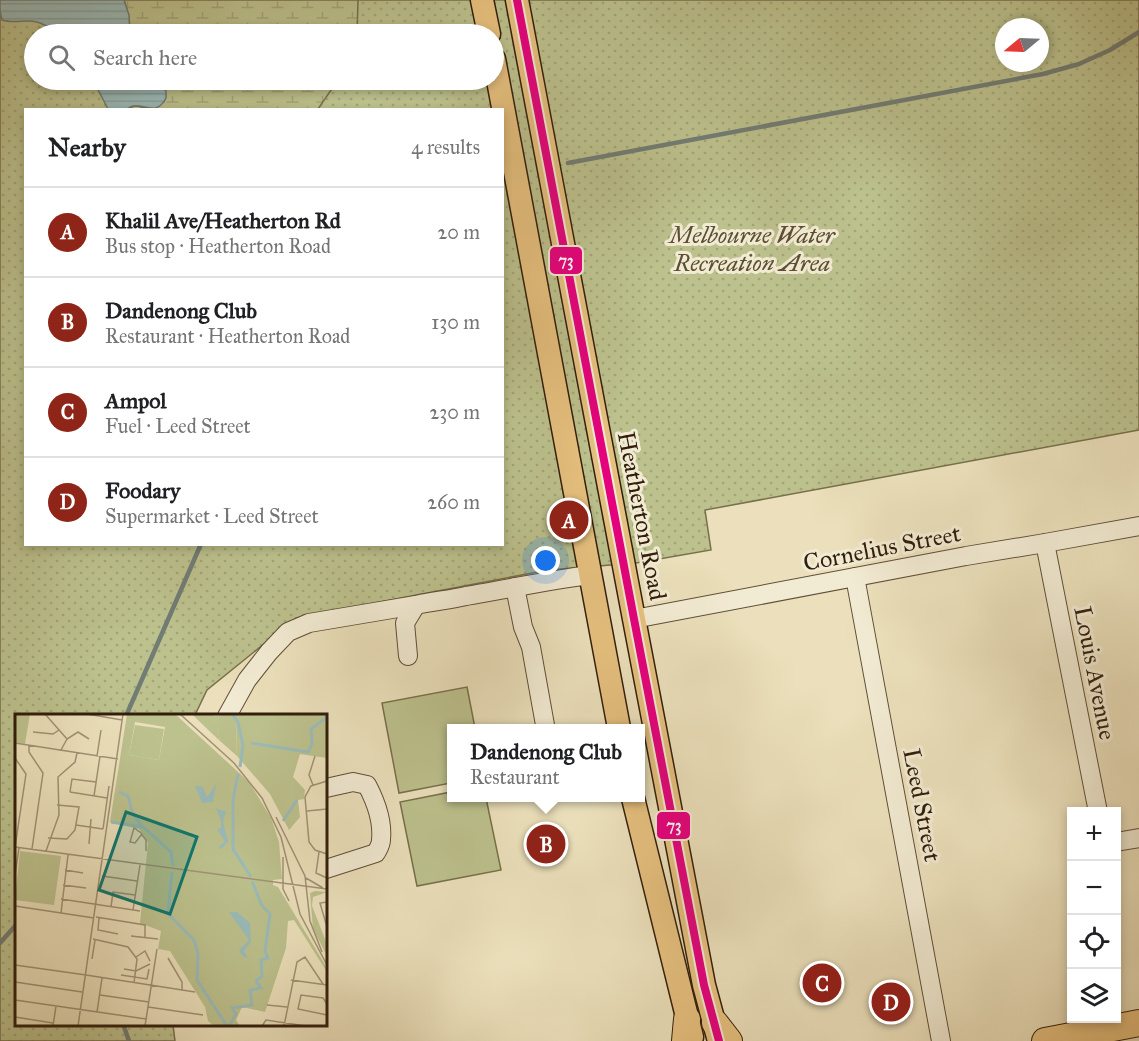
<!DOCTYPE html>
<meta charset="utf-8">
<style>
body{margin:0;font-family:"IM FELL Great Primer",serif;background:#f2f2f2;color:#202124}
.controls{position:absolute;right:18px;bottom:18px;display:grid;overflow:hidden;border-radius:0px;box-shadow:0 3px 9px #0003}
.controls button{width:54px;height:54px;display:grid;place-items:center;padding:0;border:0;border-bottom:2px solid #e0e0e0;background:#fff;color:#202124;font:30px sans-serif}
.compass{position:absolute;left:995px;top:18px;width:54px;height:54px;border-radius:50%;background:#fff;box-shadow:0 3px 9px #0003;rotate:251deg}
.you{position:absolute;left:546px;top:561px;width:21px;height:21px;margin:-15px;border:4px solid #fff;border-radius:50%;background:#1a73e8;box-shadow:0 0 0 9px #1a73e833}
.badge{display:grid;place-items:center;width:39px;height:39px;border-radius:50%;background:#8f2418;color:#fff;font-size:20px;font-weight:700}
.pin{position:absolute;translate:-50% -50%;border:3px solid #fff;box-shadow:0 2px 6px #0006}
.popup{position:absolute;left:447px;top:724px;width:198px;height:78px;box-sizing:border-box;display:grid;place-content:center;border-radius:0px;background:#fff;filter:drop-shadow(0 2px 4px #0005);font-size:20px;white-space:nowrap;color:#757577}
.popup b{font-size:22px;color:#202124}
.popup::after{content:'';position:absolute;left:50%;top:100%;margin-left:-12px;border:12px solid transparent;border-top-color:#fff}
.list{margin:0;padding:0;list-style:none}
h2{display:flex;justify-content:space-between;align-items:center;height:78px;margin:0;padding:0 24px;font-size:26px}
h2 small{font-size:20px;font-weight:400;color:#757577}
.list li{display:grid;grid-template-columns:39px 1fr auto;gap:18px;align-items:center;box-sizing:border-box;height:90px;padding:0 24px;border-top:2px solid #e0e0e0}
.list b{display:block;font-size:22px;white-space:nowrap}
.list p{margin:0;font-size:20px;white-space:nowrap;color:#757577}
.list em{font-size:20px;font-style:normal;color:#757577}
.icon{flex:none;width:33px;height:33px;fill:none;stroke:currentColor;stroke-width:2;stroke-linecap:round;stroke-linejoin:round}
.map{position:relative;flex:none;width:1139px;height:1041px;overflow:hidden}
.search{position:absolute;background:#fff;box-shadow:0 3px 9px #0003;left:24px;top:24px;width:480px;height:66px;display:flex;align-items:center;gap:15px;box-sizing:border-box;padding:0 21px;border-radius:33px;color:#757577;font-size:22px}
.panel{position:absolute;background:#fff;box-shadow:0 3px 9px #0003;left:24px;top:108px;width:480px;height:438px;border-radius:0px}
.map>svg:first-child{display:block}
.grass{fill:url(#grass-dots);stroke:#77704c;stroke-width:1.5;fill-rule:evenodd}
.wetland{fill:url(#wetland-marsh);stroke:#77704c;stroke-width:1.5}
.pitch{fill:#bcc18d;stroke:#77704c;stroke-width:1.5}
.water{fill:url(#water-rules);stroke:#717c74;stroke-width:1.5}
.lines{fill:none;stroke-linecap:round;stroke-linejoin:round}
.stream{stroke:#717c74;stroke-width:4.5}
.minor-casing{stroke:#604e38;stroke-width:20}
.major-casing{stroke:#321e0c;stroke-width:25}
.highway-casing{stroke:#321e0c;stroke-width:28}
.minor{stroke:#f2ebd3;stroke-width:18}
.major{stroke:#e6c07e;stroke-width:22}
.highway{stroke:#e6c07e;stroke-width:26}
.bus-1-casing{stroke:#f2ebd3;stroke-width:12}
.bus-1{stroke:#e5007d;stroke-width:8}
.labels{text-anchor:middle;dominant-baseline:central;stroke-width:6;stroke-linejoin:round;paint-order:stroke}
.park-label{font-size:24px;font-style:italic;fill:#5b4f33;stroke:#f2ebd3}
.street-label{font-size:24px;fill:#321e0c;stroke:#f2ebd3}
.inset-river{fill:none;stroke:#9bbbb9;stroke-width:3}
.inset-road{fill:none;stroke:#a19275;stroke-width:1.5}
.view{fill:#0f766e;fill-opacity:0.15;stroke:#0f766e;stroke-width:3}
.inset-edge{fill:none;stroke:#321e0c;stroke-width:3}
.line-badge{stroke:#f2ebd3;stroke-width:2}
.badge-label{font-size:16px;text-anchor:middle;font-weight:bold;fill:#fff}
</style>
<div class="map">
<svg width="1139" height="1041" viewBox="0 0 1139 1041">
<defs>
<pattern id="grass-dots" width="8" height="8" patternUnits="userSpaceOnUse" patternTransform="scale(1.5)"><rect width="8" height="8" fill="#bcc18d"/><path d="M2 2h.1M6 6h.1" fill="none" stroke="#a2a578" stroke-width="1.8" stroke-linecap="round"/></pattern>
<pattern id="wetland-marsh" width="20" height="14" patternUnits="userSpaceOnUse" patternTransform="scale(1.5)"><rect width="20" height="14" fill="#bcc18d"/><path d="M1 5h8M5 5V1M11 12h8M15 12V8" fill="none" stroke="#a2a578"/></pattern>
<pattern id="water-rules" width="6" height="5" patternUnits="userSpaceOnUse" patternTransform="scale(1.5)"><rect width="6" height="5" fill="#9bbbb9"/><path d="M0 2.5h6" fill="none" stroke="#86a09e"/></pattern>
</defs>
<rect width="100%" height="100%" fill="#ebe0bb"/>
<filter id="stains"><feTurbulence type="fractalNoise" baseFrequency=".00333" numOctaves="4"/><feColorMatrix values="0 0 0 0 .2 0 0 0 0 .09 0 0 0 0 .02 0 0 0 .5 -.17"/></filter>
<radialGradient id="worn" r=".72"><stop offset=".6" stop-color="#630" stop-opacity="0"/><stop offset="1" stop-color="#630" stop-opacity=".3"/></radialGradient>
<path class="grass" d="M0,0H1139V430L705,510L711,550L636,563L548,570L296,618L207,690L195,715L16,716V1024L173,1025L175,1041H0ZM1004,27H1040V63H1004ZM34,34H494V80H34ZM26,110H502V544H26Z"/>
<g class="wetland">
<polygon points="124,0 358,0 357,34 130,34 129,18"/>
<path d="M155,80H338L318,109L127,110C137,102 138,108 148,108C154,108 159,104 164,102C169,91 162,87 155,80Z"/>
</g>
<g class="pitch">
<polygon points="467,687 475,728 452,728 451,783 399,793 382,703"/>
<polygon points="451,792 452,798 486,798 501,870 417,886 400,802"/>
</g>
<g class="water">
<path d="M0,0H124L129,15L130,34H59C53,30 45,24 37,22C26,19 14,24 2,20L0,11Z"/>
<path d="M93,80H155L166,91V98C155,120 140,98 127,109H108Z"/>
</g>
<g class="lines">
<g class="stream">
<polyline points="568,163 1043,74 1079,64 1110,50 1139,32"/>
<polyline points="126,716 201,544"/>
<polyline points="0,943 16,925"/>
<polyline points="123,1024 129,1041"/>
</g>
<g class="minor-casing">
<g id="minor">
<polyline points="1045,543 1098,812"/>
<polyline points="855,577 941,1041"/>
<polyline points="515,587 523,627 531,647 545,725"/>
<polyline points="634,619 966,556 1045,543 1139,526"/>
<path d="M408,656L405,623L416,605C433,601 449,600 466,596C508,589 549,580 590,575"/>
<polyline points="227,716 247,680 269,652 288,632 309,623 416,605"/>
<path d="M326,788L353,782L367,785C376,802 383,821 381,840C381,845 378,849 376,853L326,869"/>
<polyline points="1116,842 1139,838"/>
</g>
</g>
<g class="major-casing">
<g id="major">
<polyline points="482,0 489,34"/>
<polyline points="517,0 634,619 704,985 719,1041"/>
<polyline points="494,59 619,728"/>
<polyline points="633,798 692,1037"/>
</g>
</g>
<g class="highway-casing">
<g id="highway">
<polyline points="715,1023 729,1041"/>
<polyline points="685,1041 687,1019"/>
<polyline points="1045,1041 1139,1023"/>
</g>
</g>
<use href="#minor" class="minor"/>
<use href="#major" class="major"/>
<use href="#highway" class="highway"/>
<g class="bus-1-casing">
<polyline id="bus-1" points="517,0 634,619 704,985 719,1041"/>
</g>
<use href="#bus-1" class="bus-1"/>
</g>
<g class="labels">
<g class="park-label">
<text x="752" y="235">Melbourne Water<tspan x="752" dy="28">Recreation Area</tspan></text>
</g>
<g class="street-label">
<text transform="translate(642 516) rotate(79)">Heatherton Road</text>
<text transform="translate(882 548) rotate(-11)">Cornelius Street</text>
<text transform="translate(1095 673) rotate(79)">Louis Avenue</text>
<text transform="translate(922 805) rotate(79)">Leed Street</text>
</g>
</g>
<g transform="translate(15 714)">
<rect width="312" height="312" fill="#ebe0bb"/>
<path d="M0,0H15L10,30L0,28ZM112,0H160L234,68L256,104L264,128L267,165L258,166V171L263,173L312,254V258L279,206L273,207L271,234L250,298L227,293L221,306L225,312H199L193,307L190,293L155,237L143,235L146,217L125,209L133,129L124,115L95,108ZM120,8L150,13L144,46L114,41ZM177,0H199L205,27L188,11ZM217,0H312V44L285,40L278,63L290,76L289,85L283,86L285,103L274,116L255,80L222,42L221,7ZM5,137L46,142L39,191L0,186ZM300,177L312,178L298,183L297,192L312,230V242L298,215L295,179Z" fill="#bcc18d" fill-rule="evenodd"/>
<path d="M217,0L221,7L222,42L205,27L199,2ZM220,0L238,5L235,42H231Z" fill="#bcc18d"/>
<path d="M208,63L213,68L212,87L209,82L202,84L205,71L200,88L193,92L185,89L180,75L175,79L185,92L211,95L213,133L200,136L195,125L191,126L198,138L215,142L218,153L171,146L166,140L167,130L184,129L180,123L190,112L170,95L165,81L182,69L189,73L191,82L196,68ZM201,70L197,89H187L182,71L188,73L189,83H192ZM201,93L208,95L211,101L208,108L213,128L206,135L203,134L210,128L202,115L206,114V107ZM228,174L234,187L222,190L236,211L234,261L230,267L214,270L207,263L218,260L229,248L222,237L231,224L213,202V191ZM215,197L235,209L236,228L229,236L233,244L227,242L225,234L234,226Z" fill="#bcc18d" fill-rule="evenodd"/>
<path d="M120,11L149,15L144,46L114,41Z" fill="#bcc18d"/>
<path d="M201,70L198,88L187,89L180,72L188,73L192,83ZM201,94L211,98L208,108L213,128L206,135L203,133L210,128L202,115L206,114V107ZM214,198H222L235,209L236,228L229,237L233,244L228,243L224,236L234,226Z" fill="#9bbbb9"/>
<path class="inset-river" d="M217,0L223,8L228,32L225,53M236,29L293,38L297,30L296,15L312,3M223,60L218,86V135L236,163M104,78L113,82L118,101L127,112M268,107L282,86M96,108L128,113L156,138L158,152M157,158L153,200L179,226L183,240L182,266L212,312M214,312L221,300L217,294L237,291L235,276L246,274L241,267L247,262L246,246L253,244L250,237L255,200L247,192L237,167"/>
<path class="inset-road" d="M30,0L52,25M72,0L107,6M165,0L219,49L247,84L266,123L285,200L312,251M18,18L38,20L44,16M0,29L103,45M14,31V38L28,59L17,135M46,36L52,25L63,18L74,25M82,42L86,16M0,44L11,60L0,133M312,67L296,72L290,83L294,128L300,136L312,140M298,71L294,61L300,42M55,78L92,84M55,78L57,65L81,68M79,82L85,42M292,97L312,95M261,103L290,162L295,207L307,238M61,111L88,115M88,115L94,72M127,120L120,129L115,128L119,114L121,115L123,117L125,118L127,120V121L131,126V137M33,124L52,125L60,116L64,93L42,91M74,130L76,105M0,133L312,175M31,137L44,101L43,63L60,48L62,39M304,138L301,159L312,164M268,143V175L274,187M50,156L68,159M0,161L4,134M87,162L122,167M291,164L308,174M48,171L71,174M46,185L125,197M312,188L305,189L312,213M0,192L79,204M96,193L98,178L120,181M118,196L125,151M46,199L53,141M81,203L130,211V224M84,204L83,216L103,220M116,222L143,225M78,225L113,233L122,245L119,269M121,243L130,237L135,247M153,244L167,268V276M77,245L80,226M0,251L71,261M109,255L121,257L135,250M71,261L180,278M106,261L132,265L134,255M276,266L312,271M0,268L67,278M85,281L134,288M0,286L131,305M312,290L308,284L286,281L283,295L312,301M252,291L272,293M133,293L188,301M82,298L87,264M0,303L38,309M38,312L41,292M63,312L108,0M130,312L142,235M153,312H175M247,312L251,306L291,312M269,312L282,248L290,243L308,270"/>
<path class="view" d="M111,98L182,123L155,200L84,176Z"/>
<rect width="312" height="312" class="inset-edge"/>
</g>
<g class="line-badge">
<rect x="549" y="246" width="34" height="29" rx="6" fill="#e5007d"/>
<rect x="656" y="811" width="35" height="29" rx="6" fill="#e5007d"/>
</g>
<g class="badge-label">
<text x="566" y="266">73</text>
<text x="674" y="831">73</text>
</g>
<rect width="100%" height="100%" filter="url(#stains)"/>
<rect width="100%" height="100%" fill="url(#worn)"/>
</svg>
<div class="controls">
<button>+</button>
<button>−</button>
<button><svg class="icon" aria-label="locate" viewBox="0 0 24 24"><circle cx="12" cy="12" r="6"/><path d="M12 2v4M12 18v4M2 12h4M18 12h4"/></svg></button>
<button><svg class="icon" aria-label="layers" viewBox="0 0 24 24"><path d="M12 4l9 5-9 5-9-5zM3 14l9 5 9-5"/></svg></button>
</div>
<svg class="compass" viewBox="-18 -18 36 36"><path d="M0-13l5 13h-10z" fill="#e53935"/><path d="M0 13l5-13h-10z" fill="#757577"/></svg>
<div class="you"></div>
<div class="pin badge" style="left:569px;top:520px">A</div>
<div class="pin badge" style="left:546px;top:844px">B</div>
<div class="popup"><b>Dandenong Club</b>Restaurant</div>
<div class="pin badge" style="left:822px;top:983px">C</div>
<div class="pin badge" style="left:891px;top:1002px">D</div>
<div class="search"><svg class="icon" aria-label="search" viewBox="0 0 24 24"><circle cx="10" cy="10" r="6"/><path d="M15 15l6 6"/></svg>Search here</div>
<section class="panel">
<h2>Nearby<small>4 results</small></h2>
<ul class="list">
<li><span class="badge">A</span><div><b>Khalil Ave/Heatherton Rd</b><p>Bus stop · Heatherton Road</p></div><em>20 m</em></li>
<li><span class="badge">B</span><div><b>Dandenong Club</b><p>Restaurant · Heatherton Road</p></div><em>130 m</em></li>
<li><span class="badge">C</span><div><b>Ampol</b><p>Fuel · Leed Street</p></div><em>230 m</em></li>
<li><span class="badge">D</span><div><b>Foodary</b><p>Supermarket · Leed Street</p></div><em>260 m</em></li>
</ul>
</section>
</div>
